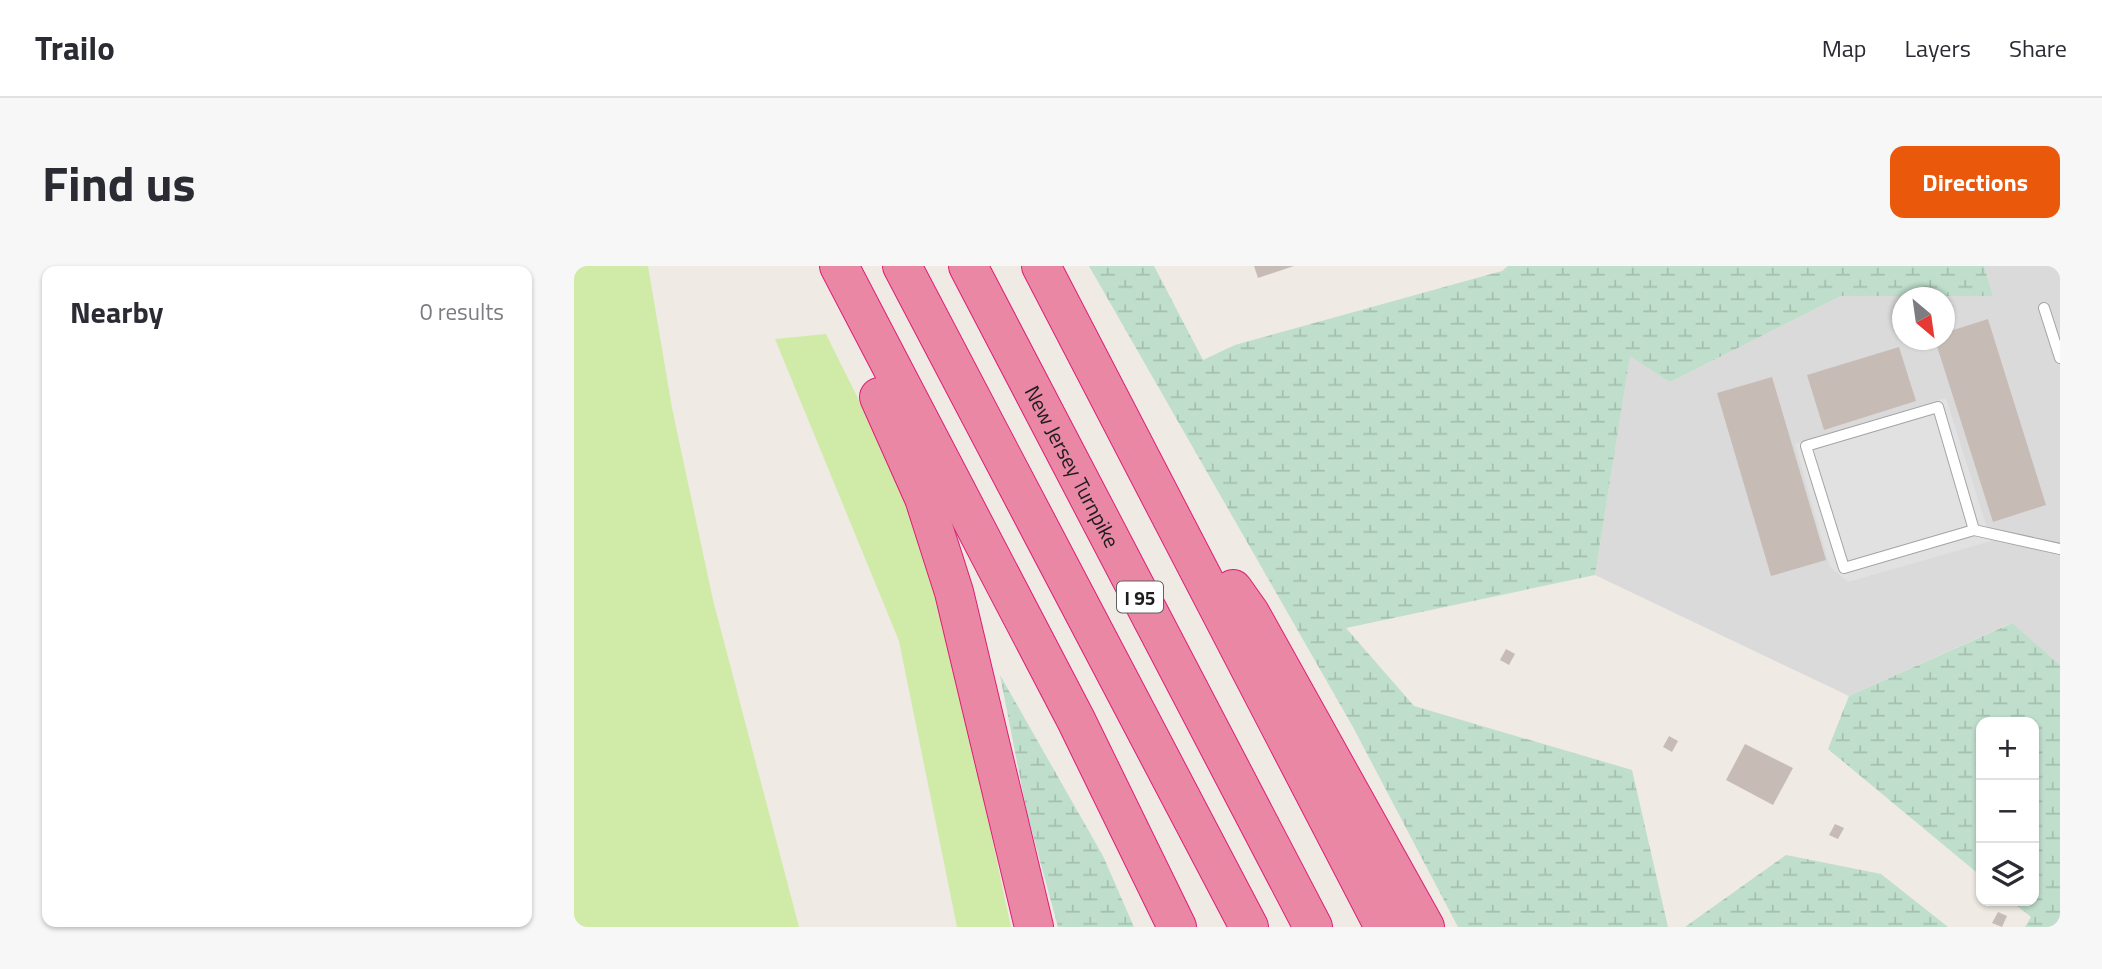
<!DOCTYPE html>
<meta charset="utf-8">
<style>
body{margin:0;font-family:"Titillium Web",sans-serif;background:#f7f7f7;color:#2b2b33}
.controls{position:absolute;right:21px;bottom:21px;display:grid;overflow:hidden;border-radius:14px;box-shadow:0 2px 5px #0004}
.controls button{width:63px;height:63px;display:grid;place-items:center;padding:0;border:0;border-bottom:2px solid #e1e1e2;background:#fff;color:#2b2b33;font:35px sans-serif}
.compass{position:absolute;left:1318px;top:21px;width:63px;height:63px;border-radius:50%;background:#fff;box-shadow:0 2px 5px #0004;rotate:151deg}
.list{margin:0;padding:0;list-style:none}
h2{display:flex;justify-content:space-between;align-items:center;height:91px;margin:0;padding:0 28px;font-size:30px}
h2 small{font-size:23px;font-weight:400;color:#7c7c81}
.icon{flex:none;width:38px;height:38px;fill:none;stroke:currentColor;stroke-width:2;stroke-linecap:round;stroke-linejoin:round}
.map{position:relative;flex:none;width:1486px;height:661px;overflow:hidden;border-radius:14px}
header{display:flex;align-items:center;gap:42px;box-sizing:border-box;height:98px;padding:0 35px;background:#fff;border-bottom:2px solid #e1e1e2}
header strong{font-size:33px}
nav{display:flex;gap:38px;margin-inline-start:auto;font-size:24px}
.intro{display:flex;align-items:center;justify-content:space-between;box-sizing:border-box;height:168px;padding:0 42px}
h1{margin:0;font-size:49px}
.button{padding:18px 32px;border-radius:14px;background:#ea580c;color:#fff;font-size:24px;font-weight:700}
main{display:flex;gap:42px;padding:0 42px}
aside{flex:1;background:#fff;border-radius:14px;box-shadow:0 2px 5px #0004}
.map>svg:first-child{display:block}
.residential{fill:#dbdada;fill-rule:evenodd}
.grass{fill:#d0eba7}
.wetland{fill:url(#wetland-marsh)}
.parking{fill:#e1e1e1}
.building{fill:#c7bbb6}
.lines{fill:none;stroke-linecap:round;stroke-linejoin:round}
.service-casing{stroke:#a4a4a4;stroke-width:12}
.motorway-casing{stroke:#df1e76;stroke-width:40}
.service{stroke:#fff;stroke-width:10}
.motorway{stroke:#e987a5;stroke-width:38}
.labels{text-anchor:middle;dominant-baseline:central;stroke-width:6;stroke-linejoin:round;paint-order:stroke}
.shield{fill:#fff;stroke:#616161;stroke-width:2}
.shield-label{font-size:19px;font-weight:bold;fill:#1d1d1d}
.street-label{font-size:21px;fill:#1d1d1d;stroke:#fff}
</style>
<header>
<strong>Trailo</strong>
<nav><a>Map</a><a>Layers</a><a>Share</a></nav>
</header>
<div class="intro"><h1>Find us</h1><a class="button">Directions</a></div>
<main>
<aside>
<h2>Nearby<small>0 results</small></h2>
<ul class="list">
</ul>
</aside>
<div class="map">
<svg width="1486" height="661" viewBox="0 0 1486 661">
<defs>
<pattern id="wetland-marsh" width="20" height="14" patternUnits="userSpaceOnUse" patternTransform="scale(1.75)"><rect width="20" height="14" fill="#bfdecc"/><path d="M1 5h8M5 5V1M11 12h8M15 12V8" fill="none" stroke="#a4beaf"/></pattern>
</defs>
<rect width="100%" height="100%" fill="#efeae3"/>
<path class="residential" d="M1410,0H1486V399L1437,357L1275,430L1021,309L1056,89L1096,116L1267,30H1419ZM1328,32H1370V74H1328Z"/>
<g class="grass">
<polygon points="0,0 74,0 98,142 139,334 225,661 0,661"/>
<polygon points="252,68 321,207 367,335 437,661 383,661 325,375 201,73"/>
</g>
<g class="wetland">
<polygon points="515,0 580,0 629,94 661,79 928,5 934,0 1410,0 1419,30 1267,30 1096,116 1056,90 1021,309 772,362 840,440 1058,504 1094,661 884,661 779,461"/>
<polygon points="1438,357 1486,399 1486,661 1451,661 1457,651 1437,635 1460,635 1460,456 1407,456 1407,610 1254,483 1275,430"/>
<polygon points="426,409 529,590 560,661 484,661 453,547"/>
<polygon points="1212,589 1307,608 1374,661 1111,661"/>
</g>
<polygon class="parking" points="1372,132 1417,275 1274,316 1256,301 1221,178"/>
<g class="building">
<polygon points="680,0 720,0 684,12"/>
<polygon points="1414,53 1472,239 1419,256 1361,74 1370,74 1370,67"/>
<polygon points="1325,81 1342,135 1250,164 1233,109"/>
<polygon points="1198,111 1252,294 1197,310 1143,127"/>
<polygon points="932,383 941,388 935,399 926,394"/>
<polygon points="1095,470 1104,475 1098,486 1089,481"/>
<polygon points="1171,478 1219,502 1199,539 1152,514"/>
<polygon points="1261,558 1270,562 1264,573 1255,569"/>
<polygon points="1424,646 1433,650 1428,661 1418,657"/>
</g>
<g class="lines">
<g class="service-casing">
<g id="service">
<polyline points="1470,42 1486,92"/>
<polyline points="1400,264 1364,141 1232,180 1270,302 1400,264 1486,283"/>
</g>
</g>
<g class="motorway-casing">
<g id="motorway">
<polyline points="265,0 502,454 603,661"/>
<polyline points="328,0 675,661"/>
<path id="s1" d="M394,0L739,661"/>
<polyline points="467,0 810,661"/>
<polyline points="305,131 350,232 380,326 460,661"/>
<polyline points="659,323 676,347 851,661"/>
</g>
</g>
<use href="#service" class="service"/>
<use href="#motorway" class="motorway"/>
</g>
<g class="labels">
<rect class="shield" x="543" y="315.5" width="46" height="31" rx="5"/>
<g class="shield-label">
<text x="566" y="331">I 95</text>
</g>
<g class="street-label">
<text stroke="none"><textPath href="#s1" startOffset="226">New Jersey Turnpike</textPath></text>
</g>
</g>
</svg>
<div class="controls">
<button>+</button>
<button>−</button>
<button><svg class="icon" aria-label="layers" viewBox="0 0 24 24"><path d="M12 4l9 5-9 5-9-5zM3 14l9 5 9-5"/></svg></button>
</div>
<svg class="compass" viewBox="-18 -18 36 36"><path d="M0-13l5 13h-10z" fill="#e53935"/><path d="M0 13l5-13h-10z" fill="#7c7c81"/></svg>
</div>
</main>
